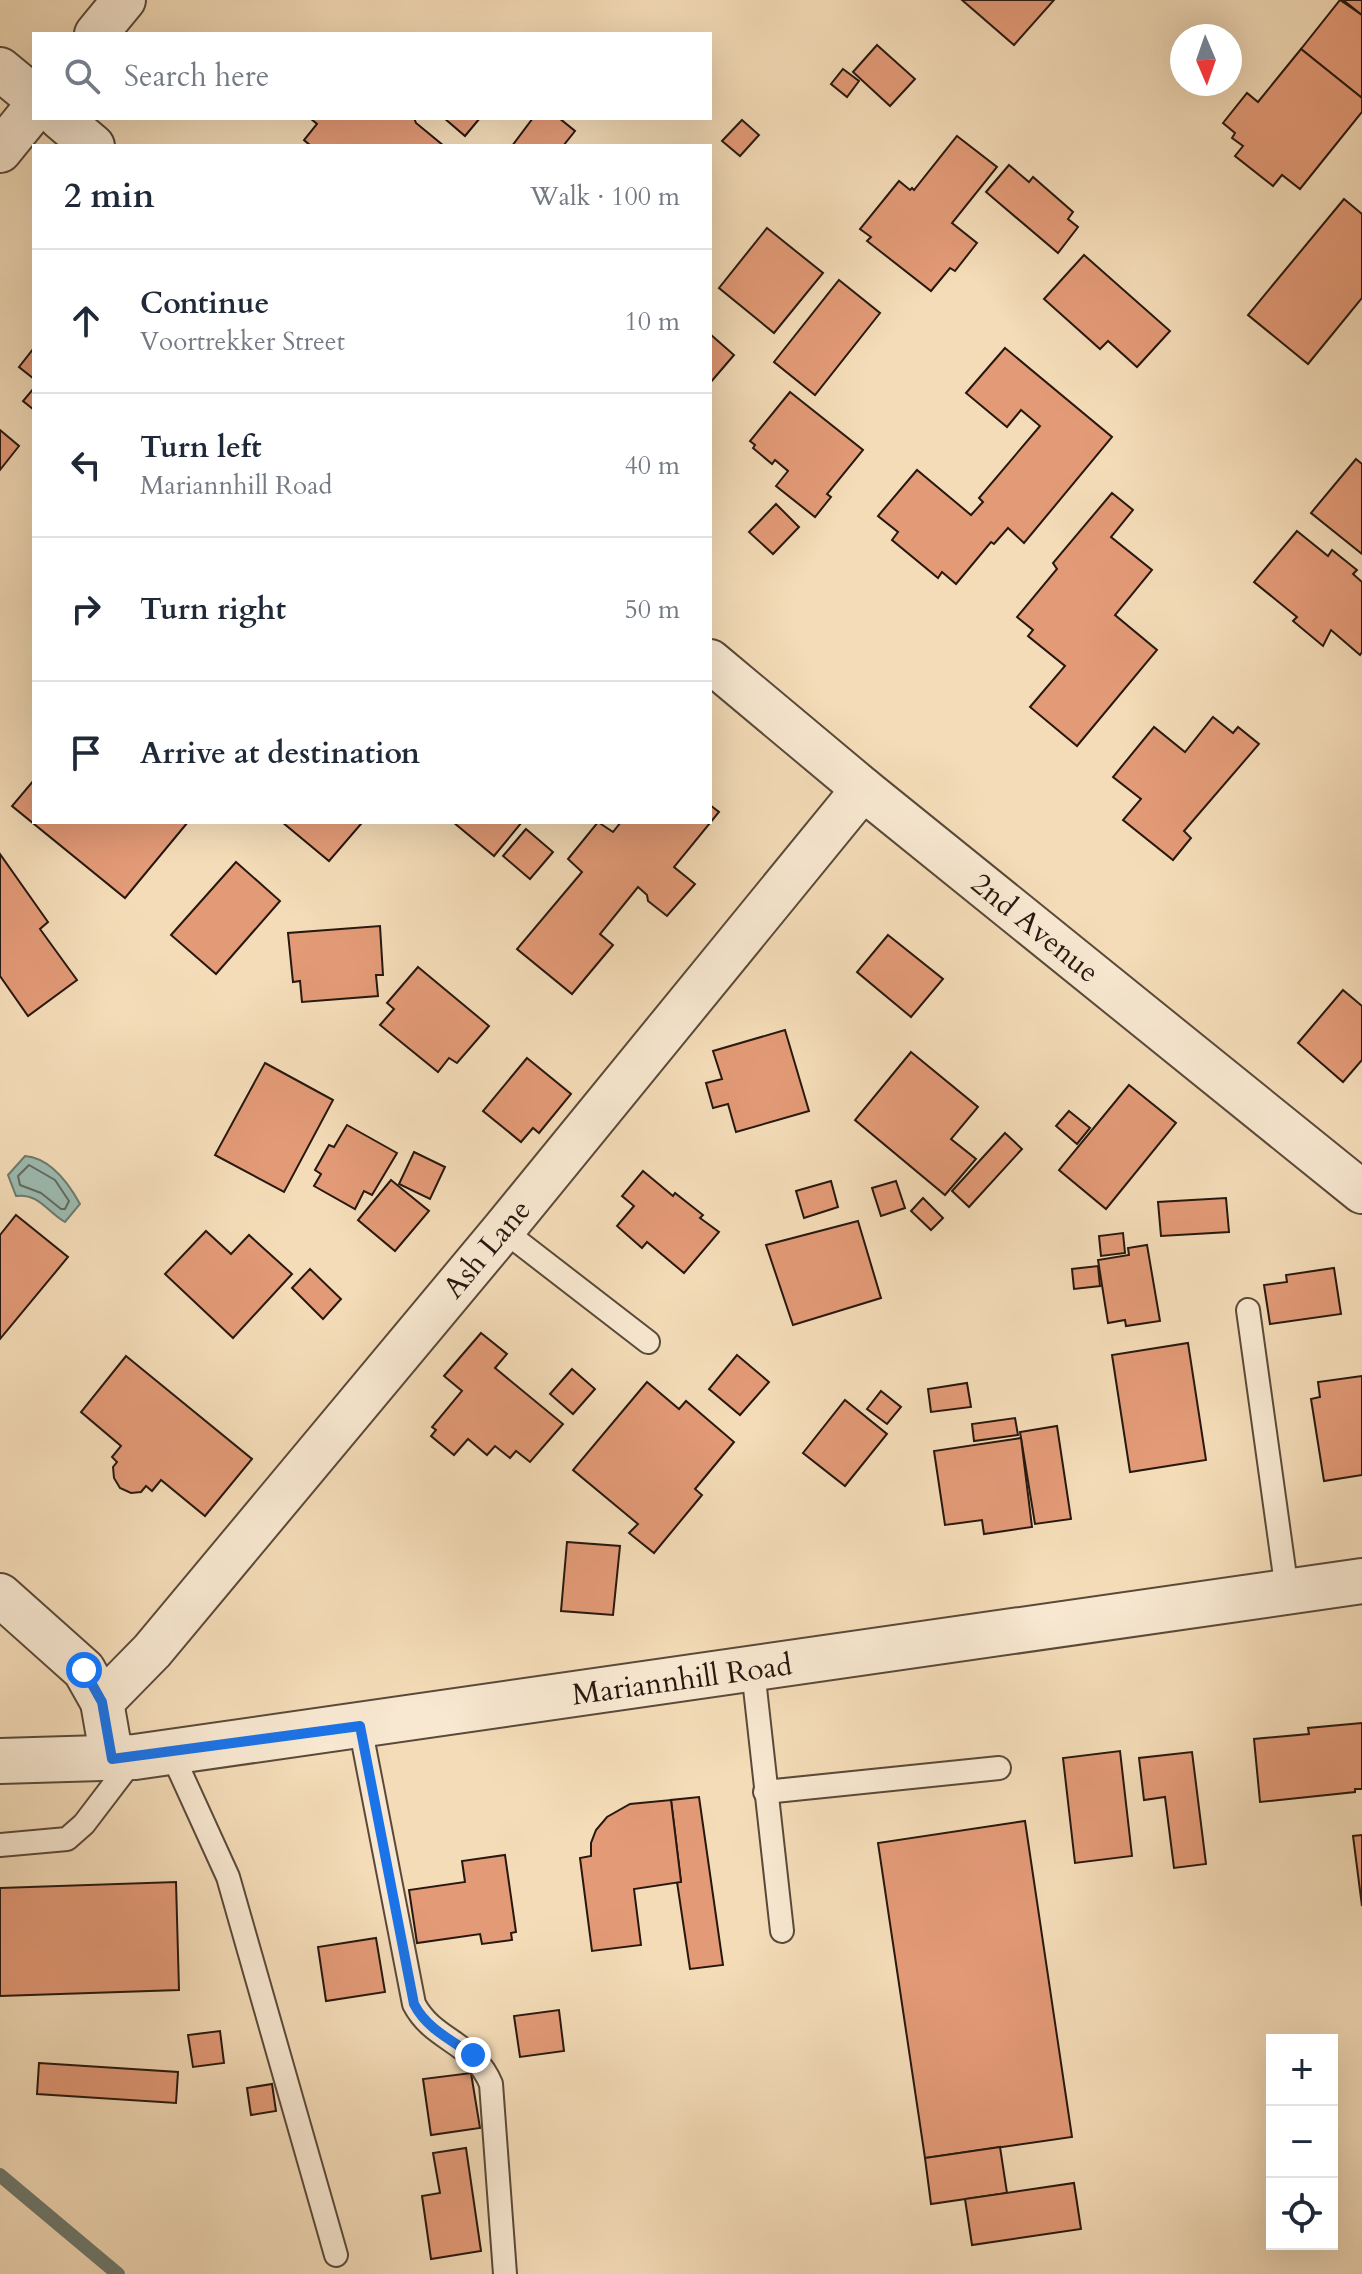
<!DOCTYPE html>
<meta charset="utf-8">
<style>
body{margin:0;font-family:Cardo,serif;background:#f6f6f7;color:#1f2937}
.controls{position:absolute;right:24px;bottom:24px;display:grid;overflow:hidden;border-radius:0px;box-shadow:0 8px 32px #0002}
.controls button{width:72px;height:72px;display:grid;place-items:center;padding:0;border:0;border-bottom:2px solid #e0e1e3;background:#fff;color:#1f2937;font:40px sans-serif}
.compass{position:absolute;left:1170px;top:24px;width:72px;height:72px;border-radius:50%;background:#fff;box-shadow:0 8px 32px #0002;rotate:178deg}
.stop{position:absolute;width:24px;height:24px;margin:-18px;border:6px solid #1a73e8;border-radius:50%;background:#fff}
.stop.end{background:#1a73e8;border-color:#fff;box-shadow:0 2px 8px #0008}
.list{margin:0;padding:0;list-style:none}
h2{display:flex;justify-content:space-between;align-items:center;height:104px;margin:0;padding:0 32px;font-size:34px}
h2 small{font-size:26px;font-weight:400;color:#747a83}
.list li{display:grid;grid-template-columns:52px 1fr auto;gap:24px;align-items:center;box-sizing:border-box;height:144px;padding:0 32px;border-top:2px solid #e0e1e3}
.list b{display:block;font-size:30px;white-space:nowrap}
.list p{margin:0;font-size:26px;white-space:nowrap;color:#747a83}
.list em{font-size:26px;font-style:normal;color:#747a83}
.icon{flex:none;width:44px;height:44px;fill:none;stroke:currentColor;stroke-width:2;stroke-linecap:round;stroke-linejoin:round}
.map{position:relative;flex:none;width:1362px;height:2274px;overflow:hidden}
.search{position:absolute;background:#fff;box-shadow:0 8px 32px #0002;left:32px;top:32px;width:680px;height:88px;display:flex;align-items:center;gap:20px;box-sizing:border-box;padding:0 28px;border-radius:0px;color:#747a83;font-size:30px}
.panel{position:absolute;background:#fff;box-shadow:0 8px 32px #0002;left:32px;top:144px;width:680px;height:680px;border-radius:0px}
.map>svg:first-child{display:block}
.water{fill:#9cbbb0;stroke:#6d7a70;stroke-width:2}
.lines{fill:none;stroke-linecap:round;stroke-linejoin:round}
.shore{stroke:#626a60;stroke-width:2}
.stream{stroke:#6d7a70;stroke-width:14}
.building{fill:#e39a77;stroke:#27180f;stroke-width:2}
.service-casing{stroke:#5a4939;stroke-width:26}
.minor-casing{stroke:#5a4939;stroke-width:46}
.tertiary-casing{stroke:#5a4939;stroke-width:48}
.service{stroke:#f8e8d1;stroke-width:22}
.minor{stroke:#f8e8d1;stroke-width:42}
.tertiary{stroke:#f8e8d1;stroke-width:44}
.route{stroke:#1a73e8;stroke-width:10}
.labels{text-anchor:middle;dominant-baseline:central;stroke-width:7;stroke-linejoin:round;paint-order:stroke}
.street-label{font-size:30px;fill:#27180f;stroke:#f8e8d1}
</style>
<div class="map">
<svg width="1362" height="2274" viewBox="0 0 1362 2274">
<rect width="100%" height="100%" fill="#f4dcb8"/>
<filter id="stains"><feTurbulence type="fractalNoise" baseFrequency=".0025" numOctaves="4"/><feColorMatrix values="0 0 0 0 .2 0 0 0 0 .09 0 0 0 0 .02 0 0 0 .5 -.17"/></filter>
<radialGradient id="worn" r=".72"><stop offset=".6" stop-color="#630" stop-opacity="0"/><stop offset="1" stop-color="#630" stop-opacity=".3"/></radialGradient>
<path class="water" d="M25,1156C51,1158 69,1184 80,1204L65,1222C47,1212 39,1193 16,1196L8,1175Z"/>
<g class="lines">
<polygon class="shore" points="29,1165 55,1180 69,1201 65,1209 61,1209 41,1193 20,1185 18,1176"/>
<polyline class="stream" points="0,2175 118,2274"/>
</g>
<g class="building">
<polygon points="962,0 1054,0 1014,45"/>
<polygon points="1340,0 1362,15 1362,98 1301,49"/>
<polygon points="1343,0 1362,0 1362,15"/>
<polygon points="877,45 915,79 890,106 853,72"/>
<polygon points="1301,49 1362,98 1362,112 1300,189 1282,175 1273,186 1235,156 1243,146 1232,138 1235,133 1223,123 1247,93 1258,102"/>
<polygon points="843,69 859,81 847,97 831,84"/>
<polygon points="310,118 414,118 416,123 444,146 311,146 304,140 317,124"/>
<polygon points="444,118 480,118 465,136"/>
<polygon points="533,118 559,118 575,131 563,146 512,146"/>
<polygon points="742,120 759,135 740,156 722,141"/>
<polygon points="957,136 997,167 952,223 977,243 955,271 950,268 931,291 867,241 871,237 860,229 899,181 910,190 912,188 914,190"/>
<polygon points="1009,165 1029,182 1033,177 1073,212 1068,219 1078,227 1058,253 986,192"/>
<polygon points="1344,199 1362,214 1362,298 1308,364 1248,315"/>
<polygon points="767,228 823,273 774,333 719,288"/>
<polygon points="1084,255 1170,331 1137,367 1108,341 1100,349 1044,299"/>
<polygon points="839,280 880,313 815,395 774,362"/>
<polygon points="710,334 734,355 710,383"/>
<polygon points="34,348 34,379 19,367"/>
<polygon points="1005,348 1112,437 1024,543 1008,528 994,544 991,542 956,584 942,572 938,578 892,540 898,532 878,516 917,470 971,515 983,502 979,498 1040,426 1021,410 1007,427 966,393"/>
<polygon points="34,388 34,410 23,401"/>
<polygon points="790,392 863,450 827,494 831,497 815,517 776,486 788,471 775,460 772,464 753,448 755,445 750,441"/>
<polygon points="0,430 19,446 0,470"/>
<polygon points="1356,459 1362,464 1362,554 1311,513"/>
<polygon points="1112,493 1133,510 1111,537 1152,570 1115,615 1157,650 1077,746 1030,707 1065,666 1028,636 1033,630 1017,617 1057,569 1053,563"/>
<polygon points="776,504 799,527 773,554 749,532"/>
<polygon points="1297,531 1328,556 1332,550 1357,570 1353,574 1362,582 1362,652 1360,655 1331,630 1323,646 1293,621 1297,617 1254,582"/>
<polygon points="1213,717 1233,733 1238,727 1259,744 1184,831 1191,838 1173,860 1123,820 1141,799 1113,777 1154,727 1185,752"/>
<polygon points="34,780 34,822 188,822 125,898 12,806"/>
<polygon points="710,805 719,812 674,867 695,884 667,916 648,901 647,895 638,887 600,934 613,945 572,994 517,949 582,872 568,859 598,822 613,832 621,822 710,822"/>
<polygon points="282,822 358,822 361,824 329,861"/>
<polygon points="453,822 522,822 494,856"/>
<polygon points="526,829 553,852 530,879 503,856"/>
<polygon points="0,854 48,922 40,929 77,980 28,1016 0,976"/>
<polygon points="236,862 280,901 216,974 171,935"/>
<polygon points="380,926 383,975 376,975 378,996 302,1002 300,981 293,982 288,933"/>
<polygon points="888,935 943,979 911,1017 857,972"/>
<polygon points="418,967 489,1026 457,1063 449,1058 438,1072 380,1025 394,1009 387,1003"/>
<polygon points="1343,990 1362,1006 1362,1060 1343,1082 1298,1043"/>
<polygon points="785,1030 809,1111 736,1132 728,1104 713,1108 706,1083 722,1079 713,1051"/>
<polygon points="911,1052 978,1107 951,1139 976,1159 945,1195 855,1120"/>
<polygon points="527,1058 571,1094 539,1133 533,1128 521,1142 483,1111"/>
<polygon points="265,1063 333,1100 284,1192 215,1155"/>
<polygon points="1129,1085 1176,1123 1106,1209 1059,1170"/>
<polygon points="1069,1111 1090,1128 1077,1144 1056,1126"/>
<polygon points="347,1125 397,1153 372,1195 364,1191 355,1209 314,1186 321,1174 315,1170 329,1145 334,1147"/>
<polygon points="1005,1133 1022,1149 969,1207 952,1191"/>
<polygon points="414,1152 445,1167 430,1199 399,1184"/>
<polygon points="643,1171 673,1196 675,1193 703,1215 700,1218 719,1232 684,1273 647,1242 642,1248 617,1226 634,1206 622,1196"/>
<polygon points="391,1180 429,1211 395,1251 358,1220"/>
<polygon points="831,1181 838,1207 804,1218 796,1191"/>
<polygon points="896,1181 905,1208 881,1216 872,1188"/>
<polygon points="923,1198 943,1218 931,1230 911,1211"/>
<polygon points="1226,1198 1229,1232 1161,1236 1158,1202"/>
<polygon points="16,1215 68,1257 0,1339 0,1235"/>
<polygon points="858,1221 881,1298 793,1325 766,1245"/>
<polygon points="206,1231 231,1254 249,1235 292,1274 233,1338 165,1274"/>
<polygon points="1123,1233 1125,1253 1101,1256 1099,1236"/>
<polygon points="1147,1245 1160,1321 1126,1326 1125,1320 1108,1323 1098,1260 1129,1255 1128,1248"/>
<polygon points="1098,1266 1100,1286 1074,1289 1072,1269"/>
<polygon points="1334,1268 1341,1314 1270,1324 1264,1285 1287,1282 1286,1275"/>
<polygon points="310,1269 341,1299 323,1319 292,1288"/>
<polygon points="481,1333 507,1354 495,1368 563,1424 530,1462 516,1451 510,1458 495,1446 487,1455 468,1439 454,1455 431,1436 436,1430 432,1427 462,1391 444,1376"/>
<polygon points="1188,1343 1206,1460 1130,1472 1112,1355"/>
<polygon points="737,1355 769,1382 740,1415 709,1389"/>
<polygon points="126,1356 252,1459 205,1516 161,1480 152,1491 146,1486 141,1492 131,1493 120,1488 114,1478 113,1467 117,1462 112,1457 121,1446 81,1412"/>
<polygon points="572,1369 595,1389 573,1414 550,1394"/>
<polygon points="1362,1376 1362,1475 1324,1481 1311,1399 1320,1397 1318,1382"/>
<polygon points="647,1382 679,1409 686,1401 734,1442 695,1489 702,1495 654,1553 629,1533 638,1524 573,1470"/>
<polygon points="967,1383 971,1407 931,1412 928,1389"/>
<polygon points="881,1391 901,1407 887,1424 867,1409"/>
<polygon points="845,1400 887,1434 845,1486 803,1453"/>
<polygon points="1015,1418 1018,1435 974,1441 972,1424"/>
<polygon points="1057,1426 1071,1519 1035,1524 1020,1432"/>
<polygon points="1021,1438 1032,1527 984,1534 982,1520 945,1525 934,1451"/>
<polygon points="567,1542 620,1546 613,1615 561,1611"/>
<polygon points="1362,1723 1362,1789 1355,1789 1355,1792 1260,1802 1254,1739 1309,1734 1308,1728"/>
<polygon points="1120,1751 1132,1856 1075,1863 1063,1758"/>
<polygon points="1192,1752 1206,1864 1174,1868 1165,1797 1144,1800 1139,1758"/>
<polygon points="699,1797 723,1965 690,1969 677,1882 681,1882 671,1800"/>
<polygon points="671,1800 681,1882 634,1889 641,1945 592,1951 580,1858 591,1856 591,1843 596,1830 607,1817 630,1804"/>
<polygon points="1025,1821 1072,2137 925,2158 878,1843"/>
<polygon points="1362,1835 1362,1906 1353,1836"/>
<polygon points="505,1855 516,1932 511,1933 512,1940 482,1944 480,1934 417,1943 409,1890 465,1882 462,1861"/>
<polygon points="176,1882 179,1990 0,1996 0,1888"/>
<polygon points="376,1938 385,1992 326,2001 318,1947"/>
<polygon points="559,2010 564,2051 520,2057 514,2016"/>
<polygon points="220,2031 224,2063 193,2067 188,2035"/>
<polygon points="39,2063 178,2072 176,2103 37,2094"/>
<polygon points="471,2073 480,2128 431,2135 423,2079"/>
<polygon points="272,2084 276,2111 251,2115 247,2088"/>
<polygon points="1000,2147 1007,2193 931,2204 925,2158"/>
<polygon points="466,2148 481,2251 431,2259 422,2196 440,2193 433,2153"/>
<polygon points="1074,2183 1081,2229 972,2245 965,2199"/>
</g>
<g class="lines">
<g class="service-casing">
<g id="service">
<polyline points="503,1230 648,1342"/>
<polyline points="1248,1310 1287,1591"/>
<polyline points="753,1670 782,1931"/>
<path d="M360,1726L414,2004C433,2041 474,2042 491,2084L505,2274"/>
<polyline points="171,1752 228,1877 336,2255"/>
<polyline points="765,1792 999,1768"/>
<polyline points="0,1845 67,1839 84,1824 135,1757"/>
</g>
</g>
<g class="minor-casing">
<g id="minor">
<polyline points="96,34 124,0"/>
<polyline points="0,69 34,97"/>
<polyline points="60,118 93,146"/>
<polyline points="0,151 34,109"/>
<polyline points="710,661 863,789 1362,1192"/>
<polyline points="0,1595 84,1670 102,1702 112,1759"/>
<polyline points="102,1702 152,1651 503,1230 863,789"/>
</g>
</g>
<g class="tertiary-casing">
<polyline id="tertiary" points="0,1761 135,1757 1362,1581"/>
</g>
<use href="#service" class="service"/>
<use href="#minor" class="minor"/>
<use href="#tertiary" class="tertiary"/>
</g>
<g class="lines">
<path class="route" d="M84,1670L102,1702L112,1759L360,1726L414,2004C426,2028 451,2040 473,2055"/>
</g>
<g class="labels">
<g class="street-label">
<text transform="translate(1035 928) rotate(39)">2nd Avenue</text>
<text transform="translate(487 1249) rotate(-50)">Ash Lane</text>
<text transform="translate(682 1680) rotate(-8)">Mariannhill Road</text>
</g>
</g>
<rect width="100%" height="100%" filter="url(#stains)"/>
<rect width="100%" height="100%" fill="url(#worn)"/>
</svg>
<div class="controls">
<button>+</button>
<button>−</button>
<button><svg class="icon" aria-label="locate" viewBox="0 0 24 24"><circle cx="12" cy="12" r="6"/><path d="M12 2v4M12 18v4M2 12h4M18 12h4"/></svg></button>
</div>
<svg class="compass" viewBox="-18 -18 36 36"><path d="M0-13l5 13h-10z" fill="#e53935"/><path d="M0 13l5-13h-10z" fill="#747a83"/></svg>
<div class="stop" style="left:84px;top:1670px"></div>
<div class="stop end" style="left:473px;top:2055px"></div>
<div class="search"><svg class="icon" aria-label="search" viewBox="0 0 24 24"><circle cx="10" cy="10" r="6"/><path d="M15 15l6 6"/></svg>Search here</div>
<section class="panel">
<h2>2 min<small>Walk · 100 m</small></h2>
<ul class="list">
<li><svg class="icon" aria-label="ahead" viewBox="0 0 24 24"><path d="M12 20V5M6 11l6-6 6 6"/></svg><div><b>Continue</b><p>Voortrekker Street</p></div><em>10 m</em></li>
<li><svg class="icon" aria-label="left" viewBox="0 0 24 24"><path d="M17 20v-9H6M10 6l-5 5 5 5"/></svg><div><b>Turn left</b><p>Mariannhill Road</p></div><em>40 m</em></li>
<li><svg class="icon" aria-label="right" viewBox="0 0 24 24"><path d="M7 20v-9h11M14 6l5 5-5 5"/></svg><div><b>Turn right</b></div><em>50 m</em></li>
<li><svg class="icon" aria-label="arrive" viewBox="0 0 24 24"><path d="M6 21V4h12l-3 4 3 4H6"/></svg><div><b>Arrive at destination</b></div></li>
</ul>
</section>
</div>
